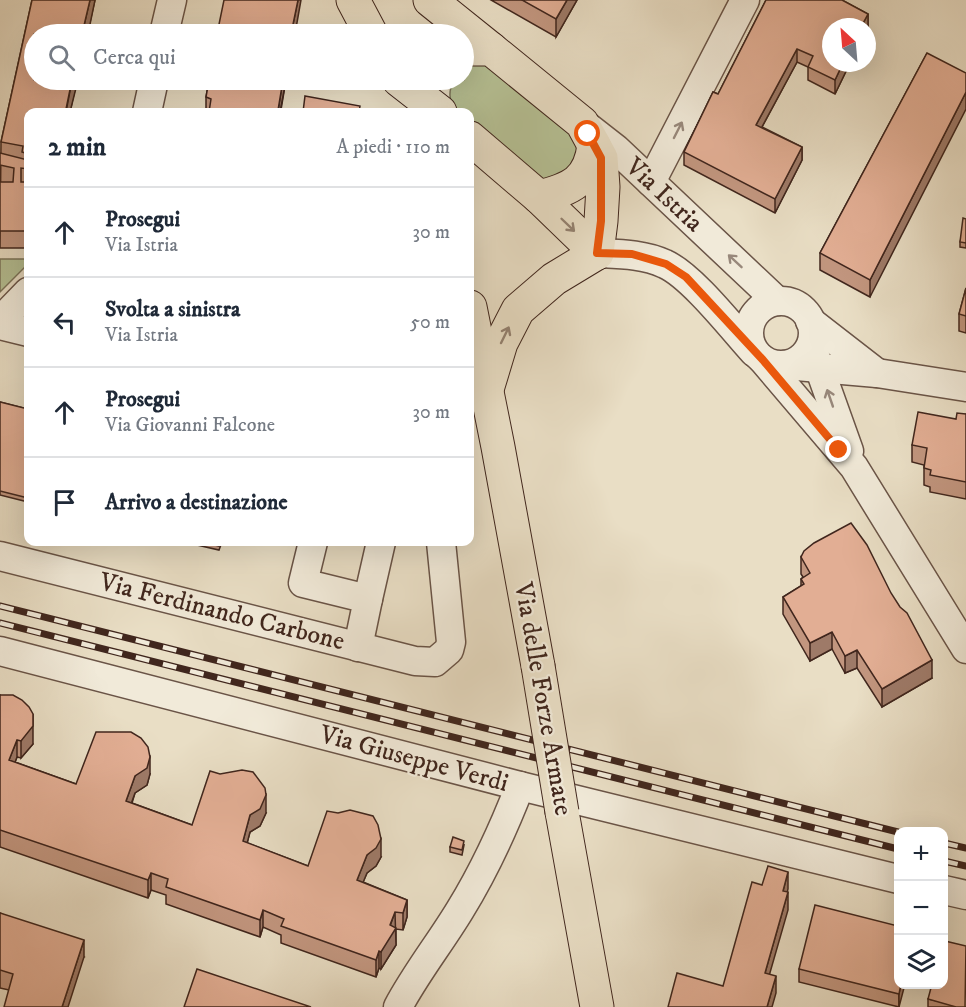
<!DOCTYPE html>
<html lang="it">
<meta charset="utf-8">
<style>
body{margin:0;font-family:"IM FELL DW Pica",serif;background:#f6f6f7;color:#1f2937}
.controls{position:absolute;right:18px;bottom:18px;display:grid;overflow:hidden;border-radius:12px;box-shadow:0 6px 24px #0002}
.controls button{width:54px;height:54px;display:grid;place-items:center;padding:0;border:0;border-bottom:2px solid #e0e1e3;background:#fff;color:#1f2937;font:30px sans-serif}
.compass{position:absolute;left:822px;top:18px;width:54px;height:54px;border-radius:50%;background:#fff;box-shadow:0 6px 24px #0002;rotate:334deg}
.stop{position:absolute;width:18px;height:18px;margin:-14px;border:4px solid #ea580c;border-radius:50%;background:#fff}
.stop.end{background:#ea580c;border-color:#fff;box-shadow:0 2px 6px #0008}
.list{margin:0;padding:0;list-style:none}
h2{display:flex;justify-content:space-between;align-items:center;height:78px;margin:0;padding:0 24px;font-size:26px}
h2 small{font-size:20px;font-weight:400;color:#747a83}
.list li{display:grid;grid-template-columns:39px 1fr auto;gap:18px;align-items:center;box-sizing:border-box;height:90px;padding:0 24px;border-top:2px solid #e0e1e3}
.list b{display:block;font-size:22px;white-space:nowrap}
.list p{margin:0;font-size:20px;white-space:nowrap;color:#747a83}
.list em{font-size:20px;font-style:normal;color:#747a83}
.icon{flex:none;width:33px;height:33px;fill:none;stroke:currentColor;stroke-width:2;stroke-linecap:round;stroke-linejoin:round}
.map{position:relative;flex:none;width:966px;height:1007px;overflow:hidden}
.search{position:absolute;background:#fff;box-shadow:0 6px 24px #0002;left:24px;top:24px;width:450px;height:66px;display:flex;align-items:center;gap:15px;box-sizing:border-box;padding:0 21px;border-radius:33px;color:#747a83;font-size:22px}
.panel{position:absolute;background:#fff;box-shadow:0 6px 24px #0002;left:24px;top:108px;width:450px;height:438px;border-radius:12px}
.map>svg:first-child{display:block}
.green{fill:#b6c195;stroke:#7b7459;stroke-width:1.5}
.lines{fill:none;stroke-linecap:round;stroke-linejoin:round}
.minor-casing{stroke:#6a5447;stroke-width:31}
.major-casing{stroke:#40261d;stroke-width:35}
.minor{stroke:#f1ead9;stroke-width:28}
.major{stroke:#e9dec5;stroke-width:33}
.rail-casing{stroke:#40261d;stroke-width:7}
.rail{stroke:#f1ead9;stroke-width:4.5;stroke-dasharray:14;stroke-linecap:butt}
.major-bridge-casing{stroke:#40261d;stroke-width:35;stroke-linecap:butt}
.major-bridge{stroke:#e9dec5;stroke-width:33}
.wall{fill:#c2967f;stroke:#40261d;stroke-width:1.5}
.shaded-wall{fill:#9e7a68;stroke:#40261d;stroke-width:1.5}
.building{fill:#e2ae94;stroke:#40261d;stroke-width:1.5}
.oneway{stroke:#98887b}
.oneway2{stroke:#948271}
.route{stroke:#ea580c;stroke-width:8}
.labels{text-anchor:middle;dominant-baseline:central;stroke-width:4.5;stroke-linejoin:round;paint-order:stroke}
.street-label{font-size:26px;fill:#40261d;stroke:#f1ead9}
</style>
<div class="map">
<svg width="966" height="1007" viewBox="0 0 966 1007">
<rect width="100%" height="100%" fill="#e9dec5"/>
<filter id="stains"><feTurbulence type="fractalNoise" baseFrequency=".00333" numOctaves="4"/><feColorMatrix values="0 0 0 0 .2 0 0 0 0 .09 0 0 0 0 .02 0 0 0 .5 -.17"/></filter>
<radialGradient id="worn" r=".72"><stop offset=".6" stop-color="#630" stop-opacity="0"/><stop offset="1" stop-color="#630" stop-opacity=".3"/></radialGradient>
<g class="green">
<path d="M470,63L492,64L575,135L581,150L562,180H539L470,123V112L455,111C449,100 448,91 454,80H464V69Z"/>
<polygon points="0,259 27,259 26,266 0,292"/>
</g>
<g class="lines">
<g class="minor-casing">
<g id="minor">
<polyline points="164,34 172,0"/>
<polyline points="147,112 154,80"/>
<polyline points="584,124 616,149 777,301"/>
<polyline points="651,182 745,0"/>
<path d="M597,253C620,254 644,254 665,264C692,276 733,329 754,352"/>
<circle cx="781" cy="333" r="32"/>
<polyline points="0,321 28,292"/>
<polyline points="810,321 877,373"/>
<polyline points="0,325 28,332"/>
<polyline points="814,353 849,451"/>
<polyline points="763,360 854,467 966,649"/>
<polyline points="785,365 877,373 966,387"/>
<polyline points="313,542 303,583 368,599 358,647"/>
<polyline points="0,556 415,661 435,662 449,650 451,642 441,542"/>
<polyline points="368,599 381,542"/>
<polyline points="0,651 520,786 898,879"/>
<polyline points="944,890 966,895"/>
<path d="M398,1007C416,973 440,943 460,910C484,871 503,830 520,786"/>
</g>
</g>
<g class="major-casing">
<g id="major">
<polyline points="353,0 371,34"/>
<polyline points="430,0 491,49"/>
<polyline points="464,51 468,49 491,49 582,123 601,158 603,187 601,221 597,253"/>
<polyline points="399,80 440,112"/>
<polyline points="470,138 539,197 597,253"/>
<path d="M539,197C571,189 590,181 594,145"/>
<polyline points="470,307 498,447 538,666"/>
<polyline points="488,386 501,343 518,310 554,279 597,253"/>
<polyline points="562,812 597,1007"/>
</g>
</g>
<use href="#minor" class="minor"/>
<use href="#major" class="major"/>
<g class="rail-casing">
<g id="rail">
<polyline points="0,606 898,832"/>
<polyline points="0,623 898,849"/>
<polyline points="944,843 966,848"/>
<polyline points="944,861 966,866"/>
</g>
</g>
<use href="#rail" class="rail"/>
<g class="major-bridge-casing">
<polyline id="major-bridge" points="538,666 562,812"/>
</g>
<use href="#major-bridge" class="major-bridge"/>
</g>
<g class="wall">
<polygon points="32,0 95,0 70,112 28,112 28,248 0,248 1,142"/>
<polygon points="491,0 577,0 556,37"/>
<polygon points="766,0 842,0 868,14 868,27 867,29 867,27 831,27 831,63 850,63 835,94 808,80 808,67 797,62 762,127 802,147 802,160 775,213 684,165 684,152 713,92 718,94"/>
<polygon points="927,53 870,297 820,270 820,253"/>
<polygon points="209,80 286,80 281,110 292,112 206,112 206,97"/>
<polygon points="966,219 966,248 960,247 960,242"/>
<polygon points="966,288 966,333 959,331 959,314"/>
<polygon points="0,402 28,409 28,502 0,495"/>
<polygon points="966,414 966,499 930,492 930,487 924,485 924,465 912,462 912,445 956,419"/>
<polygon points="184,542 222,542 219,550"/>
<polygon points="801,557 932,678 882,707 857,668 845,673 832,649 810,661 783,614 783,597 801,586 801,579 803,577 801,574"/>
<polygon points="0,695 33,744 21,758 17,757 15,762 76,784 150,774 147,785 135,793 132,803 192,825 266,813 260,826 250,832 247,843 308,866 381,857 376,866 367,873 363,882 407,900 407,917 403,930 396,929 396,945 381,969 379,968 376,977 281,943 281,935 263,927 260,937 166,904 166,895 151,890 148,898 0,847"/>
<polygon points="464,845 462,855 450,852 450,847"/>
<polygon points="0,913 84,957 9,990 0,988"/>
<polygon points="898,926 899,1007 799,982 799,969"/>
<polygon points="928,999 966,1007 928,1007"/>
</g>
<g class="shaded-wall">
<polygon points="90,0 95,0 88,34 82,34"/>
<polygon points="298,0 301,0 295,34 291,34"/>
<polygon points="567,0 577,0 556,37 556,19"/>
<polygon points="868,14 868,27 867,29 867,27 861,27"/>
<polygon points="797,49 797,62 756,138 756,125"/>
<polygon points="843,63 850,63 835,94 835,80"/>
<polygon points="72,80 78,80 70,112 66,112"/>
<polygon points="283,80 286,80 280,112 278,112"/>
<polygon points="966,92 966,109 870,297 870,280"/>
<polygon points="802,147 802,160 775,213 775,199"/>
<polygon points="832,632 832,649 810,661 810,643"/>
<polygon points="857,650 857,668 845,673 845,656"/>
<polygon points="932,660 932,678 882,707 882,689"/>
<polygon points="33,714 33,744 21,758 21,741"/>
<polygon points="17,740 17,757 9,778 9,760"/>
<polygon points="150,757 150,774 147,785 135,793 126,818 126,801 135,776"/>
<polygon points="266,795 266,813 260,826 250,832 243,859 243,841 250,815"/>
<polygon points="381,839 381,857 376,866 367,873 357,897 357,880 367,855"/>
<polygon points="788,872 788,889 783,908 783,891"/>
<polygon points="151,873 151,890 148,898 148,880"/>
<polygon points="788,892 788,910 765,990 765,973"/>
<polygon points="407,900 407,917 403,930 403,913"/>
<polygon points="263,910 263,927 260,937 260,920"/>
<polygon points="395,912 396,945 381,969 381,952"/>
<polygon points="84,940 84,957 68,1007 62,1007"/>
<polygon points="379,951 379,968 376,977 376,960"/>
<polygon points="776,976 776,993 772,1007 767,1007"/>
<polygon points="901,984 905,984 899,1007 899,994"/>
</g>
<g class="building">
<polygon points="32,0 90,0 82,34 34,34 34,80 72,80 66,109 69,109 68,112 28,112 28,154 22,152 23,146 1,142"/>
<polygon points="224,0 298,0 291,34 217,34"/>
<polygon points="522,0 567,0 556,19"/>
<polygon points="766,0 842,0 868,14 861,27 831,27 831,63 843,63 835,80 808,67 813,56 797,49 756,125 802,147 775,199 684,152 713,92 718,94"/>
<polygon points="927,53 966,73 966,92 870,280 820,253"/>
<polygon points="209,80 283,80 278,110 292,112 209,112 211,99 206,97"/>
<polygon points="305,96 360,106 359,112 303,112"/>
<polygon points="0,153 28,160 28,169 21,168 21,182 28,182 28,231 0,231 0,182 13,182 14,168 0,165"/>
<polygon points="963,218 966,219 966,243 960,242"/>
<polygon points="966,288 966,316 959,314"/>
<polygon points="0,402 28,409 28,498 0,491"/>
<polygon points="918,412 956,419 957,413 966,414 966,482 930,475 931,470 924,468 927,448 912,445"/>
<polygon points="851,523 867,545 891,593 900,607 907,613 932,660 882,689 857,650 845,656 832,632 810,643 783,597 804,584 801,579 810,573 801,557 804,551 814,543"/>
<polygon points="203,542 220,542 219,546"/>
<polygon points="0,695 13,695 22,700 29,707 33,714 33,726 21,741 17,740 9,760 76,784 96,732 131,732 141,738 148,747 150,757 147,768 135,776 126,801 192,825 210,771 220,774 242,770 253,772 265,788 266,795 260,809 250,815 243,841 308,866 327,811 338,813 350,810 373,816 378,825 381,839 376,848 367,855 357,880 407,900 403,913 395,912 390,925 396,928 381,952 379,951 376,960 281,926 284,919 263,910 260,920 166,887 168,879 151,873 148,880 0,830"/>
<polygon points="453,837 464,841 462,850 450,847"/>
<polygon points="768,866 788,872 783,891 788,892 765,973 776,976 767,1007 668,1007 677,973 723,986 752,882 762,885"/>
<polygon points="815,905 898,926 898,984 901,984 899,994 799,969"/>
<polygon points="0,913 84,940 62,1007 4,1007 13,974 0,970"/>
<polygon points="945,941 966,946 965,1007 956,1007 928,999 932,984 944,984 944,946"/>
<polygon points="197,969 311,1007 184,1007"/>
</g>
<defs><path id="oneway-shaft" d="M-6 0H5M1.5-3L5.5 0L1.5 3" fill="none" stroke-width="1.6" stroke-linecap="round" stroke-linejoin="round" transform="scale(1.5)"/></defs>
<g class="oneway">
<use href="#oneway-shaft" transform="translate(678 130) rotate(-63)"/>
<use href="#oneway-shaft" transform="translate(735 261) rotate(-137)"/>
<use href="#oneway-shaft" transform="translate(830 398) rotate(-109)"/>
</g>
<g class="oneway2">
<use href="#oneway-shaft" transform="translate(568 225) rotate(44)"/>
<use href="#oneway-shaft" transform="translate(505 335) rotate(-64)"/>
</g>
<g class="lines">
<polyline class="route" points="588,134 601,158 601,221 597,253 632,254 666,264 686,277 763,360 839,450"/>
</g>
<g class="labels">
<g class="street-label">
<text transform="translate(664 195) rotate(43)">Via Istria</text>
<text transform="translate(222 612) rotate(14)">Via Ferdinando Carbone</text>
<text transform="translate(543 699) rotate(80)">Via delle Forze Armate</text>
<text transform="translate(414 759) rotate(15)">Via Giuseppe Verdi</text>
</g>
</g>
<rect width="100%" height="100%" filter="url(#stains)"/>
<rect width="100%" height="100%" fill="url(#worn)"/>
</svg>
<div class="controls">
<button>+</button>
<button>−</button>
<button><svg class="icon" aria-label="layers" viewBox="0 0 24 24"><path d="M12 4l9 5-9 5-9-5zM3 14l9 5 9-5"/></svg></button>
</div>
<svg class="compass" viewBox="-18 -18 36 36"><path d="M0-13l5 13h-10z" fill="#e53935"/><path d="M0 13l5-13h-10z" fill="#747a83"/></svg>
<div class="stop" style="left:588px;top:134px"></div>
<div class="stop end" style="left:839px;top:450px"></div>
<div class="search"><svg class="icon" aria-label="search" viewBox="0 0 24 24"><circle cx="10" cy="10" r="6"/><path d="M15 15l6 6"/></svg>Cerca qui</div>
<section class="panel">
<h2>2 min<small>A piedi · 110 m</small></h2>
<ul class="list">
<li><svg class="icon" aria-label="ahead" viewBox="0 0 24 24"><path d="M12 20V5M6 11l6-6 6 6"/></svg><div><b>Prosegui</b><p>Via Istria</p></div><em>30 m</em></li>
<li><svg class="icon" aria-label="left" viewBox="0 0 24 24"><path d="M17 20v-9H6M10 6l-5 5 5 5"/></svg><div><b>Svolta a sinistra</b><p>Via Istria</p></div><em>50 m</em></li>
<li><svg class="icon" aria-label="ahead" viewBox="0 0 24 24"><path d="M12 20V5M6 11l6-6 6 6"/></svg><div><b>Prosegui</b><p>Via Giovanni Falcone</p></div><em>30 m</em></li>
<li><svg class="icon" aria-label="arrive" viewBox="0 0 24 24"><path d="M6 21V4h12l-3 4 3 4H6"/></svg><div><b>Arrivo a destinazione</b></div></li>
</ul>
</section>
</div>
